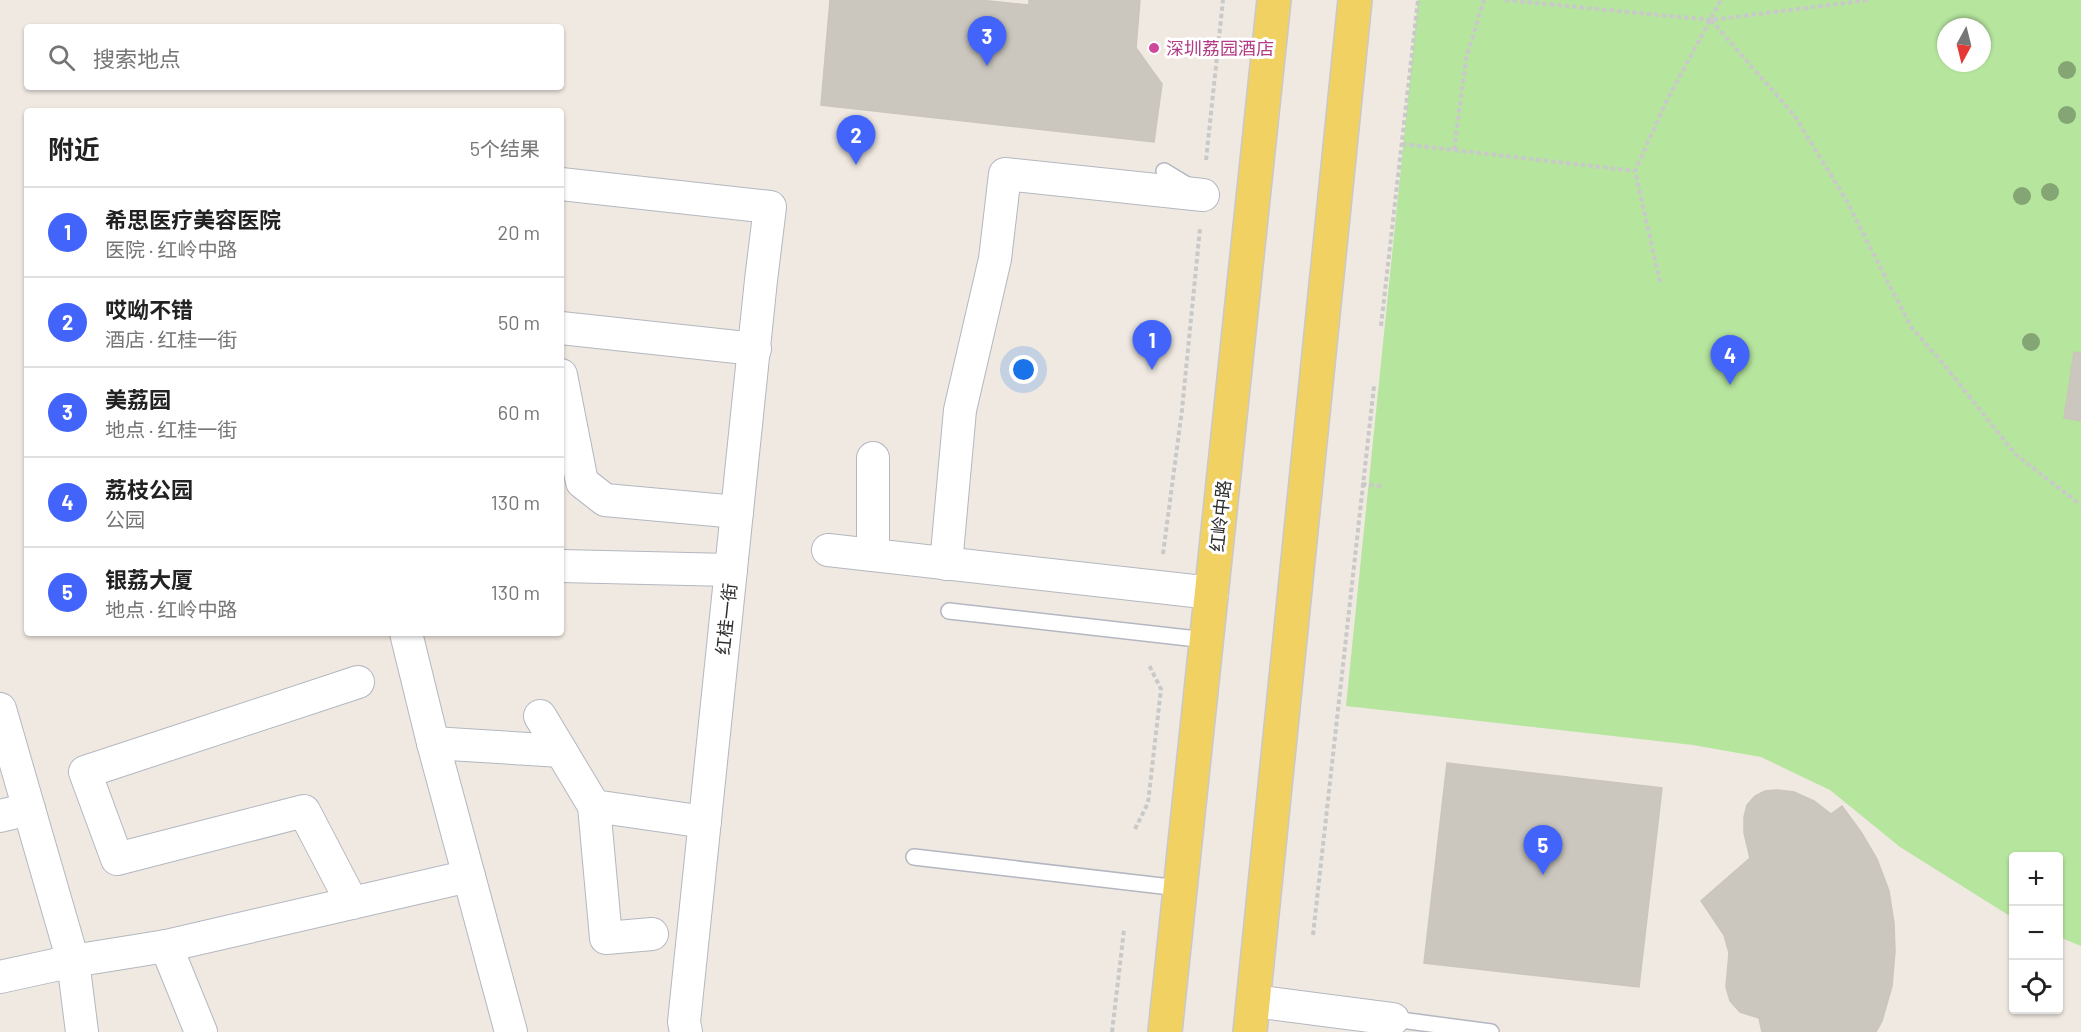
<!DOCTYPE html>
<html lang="zh">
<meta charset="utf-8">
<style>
body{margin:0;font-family:Barlow,"Noto Sans SC",sans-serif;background:#f2f2f2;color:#222}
.controls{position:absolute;right:18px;bottom:18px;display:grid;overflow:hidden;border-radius:6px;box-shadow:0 2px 4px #0004}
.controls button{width:54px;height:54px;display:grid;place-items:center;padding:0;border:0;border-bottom:2px solid #e0e0e0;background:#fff;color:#222;font:30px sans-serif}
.compass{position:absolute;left:1937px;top:18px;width:54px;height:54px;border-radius:50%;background:#fff;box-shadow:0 2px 4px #0004;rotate:187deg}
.you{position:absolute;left:1024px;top:370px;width:21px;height:21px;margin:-15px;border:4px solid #fff;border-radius:50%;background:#1a73e8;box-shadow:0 0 0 9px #1a73e833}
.badge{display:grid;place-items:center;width:39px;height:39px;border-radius:50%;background:#4264fb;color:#fff;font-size:20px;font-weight:700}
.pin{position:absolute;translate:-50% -50px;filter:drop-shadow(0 2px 3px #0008)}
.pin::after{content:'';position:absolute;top:32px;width:21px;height:18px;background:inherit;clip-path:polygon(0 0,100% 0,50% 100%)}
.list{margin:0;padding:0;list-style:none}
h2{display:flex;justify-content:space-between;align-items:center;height:78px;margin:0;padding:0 24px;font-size:26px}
h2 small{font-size:20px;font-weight:400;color:#767676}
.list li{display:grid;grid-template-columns:39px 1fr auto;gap:18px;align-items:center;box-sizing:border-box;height:90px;padding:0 24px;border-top:2px solid #e0e0e0}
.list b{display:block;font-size:22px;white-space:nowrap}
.list p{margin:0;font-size:20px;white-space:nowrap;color:#767676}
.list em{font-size:20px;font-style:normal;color:#767676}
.icon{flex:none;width:33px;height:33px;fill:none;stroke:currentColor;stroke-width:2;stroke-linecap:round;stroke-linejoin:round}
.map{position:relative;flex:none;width:2081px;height:1032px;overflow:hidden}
.search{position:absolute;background:#fff;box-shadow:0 2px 4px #0004;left:24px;top:24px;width:540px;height:66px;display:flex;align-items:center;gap:15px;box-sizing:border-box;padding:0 21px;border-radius:6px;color:#767676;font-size:22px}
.panel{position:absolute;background:#fff;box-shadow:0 2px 4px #0004;left:24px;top:108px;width:540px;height:528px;border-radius:6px}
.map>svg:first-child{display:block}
.green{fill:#b6e59e;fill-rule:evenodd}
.building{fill:#cbc7bf;stroke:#cbc5ba;stroke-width:1.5}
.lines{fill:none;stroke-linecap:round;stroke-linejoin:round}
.lane-casing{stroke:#b4b7c1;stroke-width:18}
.street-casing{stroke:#b4b7c1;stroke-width:34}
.primary-casing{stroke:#c9c9c9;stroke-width:36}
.path{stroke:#c9c9c9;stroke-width:4;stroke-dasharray:4.5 3;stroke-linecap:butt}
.lane{stroke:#fff;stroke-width:15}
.street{stroke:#fff;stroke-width:32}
.primary{stroke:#f2d163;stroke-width:33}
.tree{fill:#84a574}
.hotel-dot{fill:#d1479c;stroke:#fff;stroke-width:2}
.labels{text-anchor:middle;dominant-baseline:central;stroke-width:6;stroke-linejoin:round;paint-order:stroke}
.hotel-label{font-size:18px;fill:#b23c85;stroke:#fff;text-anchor:start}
.street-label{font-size:18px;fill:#2e2e2e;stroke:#fff}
</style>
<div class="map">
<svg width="2081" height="1032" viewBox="0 0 2081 1032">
<rect width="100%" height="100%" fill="#efe9e1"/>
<path class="green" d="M1418,0H2081V946L2059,937L2058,856H2014L2013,918L1900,847L1830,790L1761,757L1693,745L1346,706ZM1946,27H1982V63H1946Z"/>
<g class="building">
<polygon points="830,0 979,0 1029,5 1029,0 1140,0 1136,48 1162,84 1154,142 821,105"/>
<polygon points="2074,352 2081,353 2081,421 2064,418"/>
<polygon points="1447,763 1662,788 1639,987 1424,963"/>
<polygon points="1777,790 1794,792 1814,801 1831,814 1842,806 1861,832 1877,859 1889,891 1894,923 1895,951 1892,986 1882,1021 1876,1032 1762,1032 1759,1018 1740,1012 1730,1001 1726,987 1729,953 1724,935 1701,901 1750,858 1744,833 1744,817 1747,805 1755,796 1765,791"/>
</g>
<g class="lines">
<g class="lane-casing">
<g id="lane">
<polyline points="1164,171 1187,185"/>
<polyline points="949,611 1206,640"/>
<polyline points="914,857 1179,888"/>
<polyline points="1392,1022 1393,1019 1491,1032"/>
</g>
</g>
<g class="street-casing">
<g id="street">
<polyline points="561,184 770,207 761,280 684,1022 686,1032"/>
<polyline points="561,328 755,349"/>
<polyline points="561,375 582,482 605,500 737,512"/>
<polyline points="828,550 1212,593"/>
<polyline points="873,555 873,458"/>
<polyline points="946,564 960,410 995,259 1005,174 1203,195"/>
<polyline points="561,566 731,570"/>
<polyline points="406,633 433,743 511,1032"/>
<polyline points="0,709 73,961 82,1032"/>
<polyline points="540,716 594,806 606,938 652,934"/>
<polyline points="433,743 561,751"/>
<polyline points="594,806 705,822"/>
<polyline points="0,816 29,809"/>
<polyline points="352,903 304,811 117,859 85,772 358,682"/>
<polyline points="166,946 201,1032"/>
<polyline points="0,977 73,961 166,946 469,876"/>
<polyline points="1253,1001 1393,1019"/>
</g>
</g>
<g class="primary-casing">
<g id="primary">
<polyline points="1165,1032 1274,0"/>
<polyline points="1250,1032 1355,0"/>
</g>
</g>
<g class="path">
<polyline points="1505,0 1711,20 1869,0"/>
<polyline points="1711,20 1794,115 1845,198 1911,327 1942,362 2015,454 2081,505"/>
<polyline points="1402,144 1635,171"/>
<polyline points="1454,150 1466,59 1484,0"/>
<polyline points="1206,160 1223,0"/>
<polyline points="1660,282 1635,171 1668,98 1721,0"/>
<polyline points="1381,326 1418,0"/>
<polyline points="1362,484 1382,486"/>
<polyline points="1163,554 1182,410 1200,228"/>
<polyline points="1135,829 1148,803 1161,689 1149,665"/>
<polyline points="1313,935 1374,386"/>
<polyline points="1112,1032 1124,930"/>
</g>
<use href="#lane" class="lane"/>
<use href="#street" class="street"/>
<use href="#primary" class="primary"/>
</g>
<g class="tree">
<circle cx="2067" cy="70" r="9"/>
<circle cx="2067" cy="115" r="9"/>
<circle cx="2050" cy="192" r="9"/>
<circle cx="2022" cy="196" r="9"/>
<circle cx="2031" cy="342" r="9"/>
</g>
<circle class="hotel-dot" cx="1154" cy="48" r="6"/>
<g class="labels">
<g class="hotel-label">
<text x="1166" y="48">深圳荔园酒店</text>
</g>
<g class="street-label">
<text transform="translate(1220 516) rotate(-84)">红岭中路</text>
<text transform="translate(726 619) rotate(-84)">红桂一街</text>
</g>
</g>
</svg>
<div class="controls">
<button>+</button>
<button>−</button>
<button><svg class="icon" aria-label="locate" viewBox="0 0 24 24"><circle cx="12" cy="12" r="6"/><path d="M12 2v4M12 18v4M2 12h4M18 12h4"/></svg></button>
</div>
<svg class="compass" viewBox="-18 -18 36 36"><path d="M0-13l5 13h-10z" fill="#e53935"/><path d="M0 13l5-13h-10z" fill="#767676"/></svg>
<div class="you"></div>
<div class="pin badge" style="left:1152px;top:370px">1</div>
<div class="pin badge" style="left:856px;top:165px">2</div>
<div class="pin badge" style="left:987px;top:66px">3</div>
<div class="pin badge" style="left:1730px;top:385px">4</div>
<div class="pin badge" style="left:1543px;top:875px">5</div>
<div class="search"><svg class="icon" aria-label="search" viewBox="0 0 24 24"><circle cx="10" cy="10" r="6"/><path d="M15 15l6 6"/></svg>搜索地点</div>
<section class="panel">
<h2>附近<small>5个结果</small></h2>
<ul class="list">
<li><span class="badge">1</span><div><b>希思医疗美容医院</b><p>医院 · 红岭中路</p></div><em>20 m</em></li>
<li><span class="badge">2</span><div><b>哎呦不错</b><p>酒店 · 红桂一街</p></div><em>50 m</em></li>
<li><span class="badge">3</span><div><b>美荔园</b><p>地点 · 红桂一街</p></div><em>60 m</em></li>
<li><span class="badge">4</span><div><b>荔枝公园</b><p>公园</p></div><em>130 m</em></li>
<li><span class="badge">5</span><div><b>银荔大厦</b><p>地点 · 红岭中路</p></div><em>130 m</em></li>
</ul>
</section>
</div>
